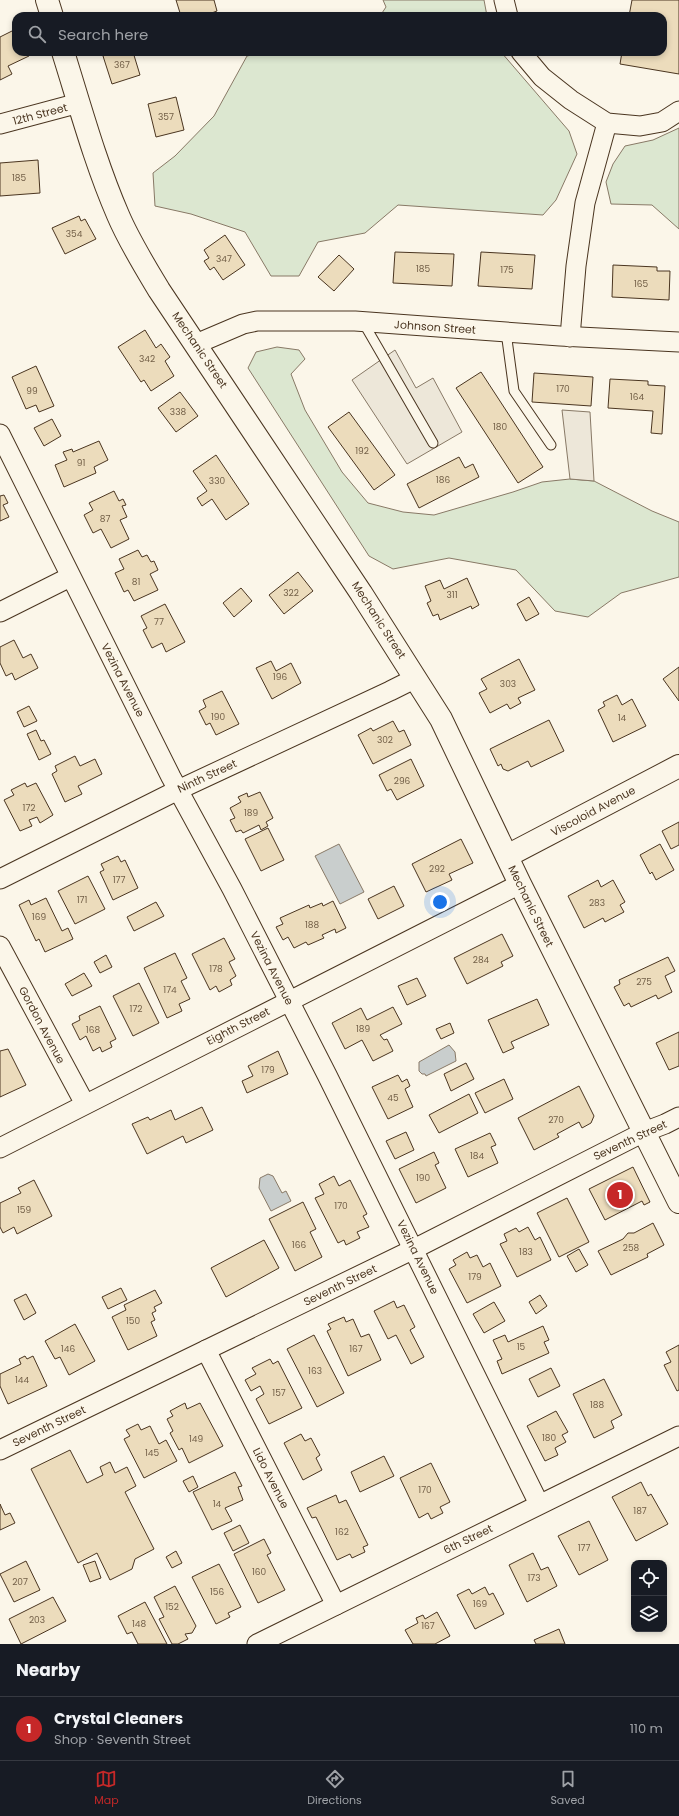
<!DOCTYPE html>
<meta charset="utf-8">
<style>
body{margin:0;font-family:Poppins,sans-serif;background:#20242c;color:#f1f3f6}
.controls{position:absolute;right:12px;bottom:12px;display:grid;overflow:hidden;border-radius:8px;box-shadow:0 2px 6px #0003}
.controls button{width:36px;height:36px;display:grid;place-items:center;padding:0;border:0;border-bottom:1px solid #363941;background:#171b24;color:#f1f3f6;font:20px sans-serif}
.you{position:absolute;left:440px;top:902px;width:14px;height:14px;margin:-10px;border:3px solid #fff;border-radius:50%;background:#1a73e8;box-shadow:0 0 0 6px #1a73e833}
.badge{display:grid;place-items:center;width:26px;height:26px;border-radius:50%;background:#c62828;color:#fff;font-size:13px;font-weight:700}
.pin{position:absolute;translate:-50% -50%;border:2px solid #fff;box-shadow:0 1px 4px #0006}
.list{margin:0;padding:0;list-style:none}
h2{display:flex;justify-content:space-between;align-items:center;height:52px;margin:0;padding:0 16px;font-size:17px}
h2 small{font-size:13px;font-weight:400;color:#9ea1a6}
.list li{display:grid;grid-template-columns:26px 1fr auto;gap:12px;align-items:center;box-sizing:border-box;height:64px;padding:0 16px;border-top:1px solid #363941}
.list b{display:block;font-size:15px;white-space:nowrap}
.list p{margin:0;font-size:13px;white-space:nowrap;color:#9ea1a6}
.list em{font-size:13px;font-style:normal;color:#9ea1a6}
.icon{flex:none;width:22px;height:22px;fill:none;stroke:currentColor;stroke-width:2;stroke-linecap:round;stroke-linejoin:round}
.map{position:relative;flex:none;width:679px;height:1644px;overflow:hidden}
.search{position:absolute;background:#171b24;box-shadow:0 2px 6px #0003;left:12px;right:12px;top:12px;height:44px;display:flex;align-items:center;gap:10px;box-sizing:border-box;padding:0 14px;border-radius:12px;color:#9ea1a6;font-size:15px}
.sheet{height:116px;background:#171b24}
nav{display:flex;justify-content:space-around;align-items:center;box-sizing:border-box;height:56px;border-top:1px solid #363941;background:#171b24;font-size:11px;color:#9ea1a6}
nav a{display:grid;justify-items:center;gap:2px}
nav .on{color:#c62828}
.map>svg:first-child{display:block}
.green{fill:#dce7d0;stroke:#887966}
.parking{fill:#ede7d9;stroke:#887966}
.water{fill:#c9cecd;stroke:#887966}
.building{fill:#ecdcbc;stroke:#4a3520}
.lines{fill:none;stroke-linecap:round;stroke-linejoin:round}
.service-casing{stroke:#4a3520;stroke-width:11}
.minor-casing{stroke:#4a3520;stroke-width:21}
.secondary-casing{stroke:#4a3520;stroke-width:24}
.service{stroke:#fbf6e9;stroke-width:9}
.minor{stroke:#fbf6e9;stroke-width:19}
.secondary{stroke:#fbf6e9;stroke-width:22}
.labels{text-anchor:middle;dominant-baseline:central;stroke-width:3;stroke-linejoin:round;paint-order:stroke}
.number-label{font-size:9px;fill:#725f47}
.street-label{font-size:11px;fill:#4a3520;stroke:#fbf6e9}
</style>
<div class="map">
<svg width="679" height="1644" viewBox="0 0 679 1644">
<rect width="100%" height="100%" fill="#fbf6e9"/>
<g class="green">
<polygon points="383,0 484,0 487,16 380,16 386,7"/>
<polygon points="264,52 501,52 569,131 577,154 556,200 543,215 398,205 365,233 318,242 299,276 271,276 245,232 191,214 155,206 153,173 175,156 214,116 247,56"/>
<polygon points="679,128 679,229 652,205 611,204 606,182 613,164 625,146 653,140"/>
<polygon points="277,347 299,350 305,359 291,374 305,410 342,472 368,503 403,512 434,515 513,492 542,482 570,479 594,481 652,511 679,522 679,577 621,593 588,617 555,611 516,570 449,558 393,569 369,556 248,368 256,352"/>
</g>
<g class="parking">
<polygon points="395,350 416,388 433,378 462,432 407,464 352,380"/>
<polygon points="562,410 590,412 594,481 570,479"/>
</g>
<g class="water">
<polygon points="339,844 364,892 340,904 315,856"/>
<polygon points="449,1045 455,1052 456,1061 426,1076 425,1074 422,1074 419,1071 419,1062"/>
<polygon points="268,1174 273,1176 282,1193 286,1191 291,1201 271,1211 259,1188 260,1178"/>
</g>
<g class="building">
<polygon points="176,0 214,0 217,11 209,14 210,16 181,16"/>
<polygon points="632,0 679,0 679,74 620,64 622,52 663,52 663,16 629,16"/>
<polygon points="16,29 16,52 27,52 29,56 8,66 12,74 0,80 0,37"/>
<polygon points="115,52 133,52 140,75 112,84 103,56"/>
<polygon points="176,97 184,130 156,137 148,104"/>
<polygon points="38,160 40,193 0,196 0,163"/>
<polygon points="79,216 81,221 85,219 96,239 65,254 52,228"/>
<polygon points="225,235 245,265 223,280 214,267 210,270 204,261 209,258 204,250"/>
<polygon points="395,252 454,254 452,286 393,283"/>
<polygon points="481,252 535,255 532,289 478,286"/>
<polygon points="339,255 354,269 334,291 318,277"/>
<polygon points="613,265 657,267 657,271 670,271 669,300 612,297"/>
<polygon points="145,330 156,348 161,344 170,357 165,361 174,376 151,391 144,380 141,382 118,347"/>
<polygon points="36,366 54,406 39,412 36,405 26,409 12,377"/>
<polygon points="481,372 543,467 518,483 456,388"/>
<polygon points="534,373 593,377 591,406 532,402"/>
<polygon points="610,379 648,381 648,385 665,386 662,434 651,433 653,411 608,408"/>
<polygon points="180,392 198,416 176,432 158,408"/>
<polygon points="349,412 395,475 374,490 328,427"/>
<polygon points="52,419 61,436 44,446 34,428"/>
<polygon points="99,441 108,460 94,467 96,473 64,487 55,465 67,460 63,452 72,449 73,452"/>
<polygon points="216,455 249,504 226,520 212,499 202,506 197,498 207,491 193,471"/>
<polygon points="459,457 465,468 473,464 479,477 419,508 407,484"/>
<polygon points="114,491 119,501 123,499 126,505 122,506 127,517 120,520 129,539 111,548 101,529 93,533 84,515 93,510 89,503"/>
<polygon points="4,495 8,503 3,505 9,517 0,521 0,496"/>
<polygon points="138,550 142,557 147,555 151,562 154,561 158,570 150,574 158,590 134,601 128,590 124,592 115,573 124,569 119,559"/>
<polygon points="298,572 313,591 284,614 269,595"/>
<polygon points="467,578 479,605 472,609 471,606 440,620 438,614 433,616 427,603 431,601 425,586 440,580 444,589"/>
<polygon points="241,588 252,601 234,617 223,603"/>
<polygon points="529,597 539,614 526,621 517,604"/>
<polygon points="165,604 185,642 166,652 162,643 152,648 143,630 147,628 141,616"/>
<polygon points="14,640 23,658 31,654 38,668 15,680 12,673 6,676 0,663 0,647"/>
<polygon points="519,659 535,690 518,698 521,703 510,709 507,704 490,713 479,693 487,689 481,679"/>
<polygon points="271,661 276,671 291,663 301,683 272,699 256,668"/>
<polygon points="679,667 679,701 663,679"/>
<polygon points="222,691 239,724 216,735 210,723 206,725 199,711 206,707 203,700"/>
<polygon points="617,695 622,705 632,699 646,726 613,742 598,710 605,706 603,702"/>
<polygon points="29,706 37,721 24,727 17,712"/>
<polygon points="549,720 564,751 531,767 528,761 508,771 503,769 501,764 498,766 490,749"/>
<polygon points="393,721 399,732 404,730 411,745 373,764 358,735 371,728 373,731"/>
<polygon points="36,730 41,741 44,740 51,754 39,760 27,734"/>
<polygon points="75,756 80,766 95,759 102,774 78,786 82,794 65,802 52,774 57,771 55,766"/>
<polygon points="411,759 424,786 397,800 391,789 387,791 379,775"/>
<polygon points="25,783 27,787 36,783 53,815 40,823 37,817 29,820 32,826 20,831 4,800 14,795 11,790"/>
<polygon points="260,792 273,818 266,822 268,826 261,830 259,825 243,833 241,830 236,832 230,820 235,818 230,808 241,802 238,797 247,793 248,797"/>
<polygon points="679,822 679,845 671,849 662,831"/>
<polygon points="268,828 284,860 261,871 245,839"/>
<polygon points="461,839 473,863 449,874 452,880 426,892 412,864"/>
<polygon points="660,844 674,870 656,880 652,872 650,874 640,855"/>
<polygon points="118,856 121,862 125,860 138,888 113,900 100,872 104,870 101,864"/>
<polygon points="88,876 105,909 75,924 58,891"/>
<polygon points="598,880 601,887 613,880 625,902 620,905 624,912 605,922 603,918 584,928 568,896"/>
<polygon points="394,886 404,906 378,919 368,899"/>
<polygon points="46,898 62,931 68,928 73,939 45,952 39,939 36,941 19,905 29,900 31,905"/>
<polygon points="333,901 346,928 336,933 335,929 322,935 324,938 308,945 306,942 294,948 288,937 283,940 276,927 283,924 280,918 309,905 310,908 322,903 323,906"/>
<polygon points="156,902 164,916 134,931 127,917"/>
<polygon points="502,934 513,956 501,962 503,966 467,984 454,958"/>
<polygon points="224,938 235,959 229,962 236,976 230,980 232,985 219,992 216,986 210,990 192,954"/>
<polygon points="175,953 187,978 181,981 190,999 179,1004 182,1011 167,1018 144,968"/>
<polygon points="106,955 112,967 100,973 94,962"/>
<polygon points="668,957 675,971 665,976 672,992 658,999 656,995 631,1007 629,1003 624,1006 614,987 620,984 619,980"/>
<polygon points="84,973 92,986 72,996 65,984"/>
<polygon points="417,978 426,996 407,1005 398,986"/>
<polygon points="139,983 159,1023 133,1036 113,996"/>
<polygon points="537,999 549,1025 511,1042 514,1048 503,1053 488,1020"/>
<polygon points="100,1006 116,1039 110,1042 112,1047 102,1052 100,1047 93,1051 86,1036 80,1040 72,1024 80,1020 79,1016"/>
<polygon points="393,1007 402,1024 380,1035 384,1040 387,1039 393,1051 373,1061 362,1040 345,1049 332,1023 361,1008 367,1020"/>
<polygon points="450,1023 454,1033 441,1039 436,1029"/>
<polygon points="679,1032 679,1066 669,1070 656,1043"/>
<polygon points="8,1049 26,1085 0,1097 0,1051"/>
<polygon points="278,1051 288,1074 247,1093 242,1081 253,1076 248,1066"/>
<polygon points="466,1063 474,1079 451,1091 444,1074"/>
<polygon points="398,1075 402,1082 407,1079 410,1086 405,1089 413,1107 388,1119 372,1087"/>
<polygon points="504,1079 513,1099 485,1113 475,1093"/>
<polygon points="579,1086 594,1116 591,1123 582,1128 579,1122 557,1134 559,1137 534,1150 518,1118"/>
<polygon points="469,1094 478,1113 439,1133 429,1115"/>
<polygon points="202,1107 213,1130 186,1143 183,1136 147,1154 132,1124 148,1117 150,1120 171,1110 175,1120"/>
<polygon points="406,1132 414,1150 395,1159 386,1141"/>
<polygon points="490,1133 496,1145 491,1147 498,1163 468,1177 455,1149"/>
<polygon points="434,1152 439,1163 435,1165 446,1188 416,1203 399,1169"/>
<polygon points="633,1167 650,1202 644,1205 642,1201 605,1220 589,1189"/>
<polygon points="334,1176 339,1186 350,1180 367,1214 363,1216 369,1227 357,1232 360,1238 346,1245 344,1240 338,1243 315,1198 324,1194 319,1184"/>
<polygon points="34,1180 52,1216 17,1234 14,1227 3,1233 0,1227 0,1203 21,1193 18,1188"/>
<polygon points="567,1198 589,1242 559,1257 537,1213"/>
<polygon points="303,1202 316,1229 310,1232 322,1257 295,1271 269,1219"/>
<polygon points="653,1223 664,1245 647,1254 648,1257 611,1275 598,1251 623,1239 628,1233 634,1233"/>
<polygon points="528,1227 535,1240 540,1237 551,1260 517,1277 500,1244 507,1241 504,1234 516,1228 519,1232"/>
<polygon points="264,1240 279,1268 226,1297 211,1268"/>
<polygon points="579,1249 588,1265 576,1272 567,1256"/>
<polygon points="467,1252 470,1258 477,1255 483,1267 490,1263 501,1286 467,1303 449,1269 456,1265 453,1260"/>
<polygon points="121,1288 127,1300 108,1309 102,1297"/>
<polygon points="155,1290 162,1303 154,1307 156,1311 152,1313 155,1320 151,1322 157,1336 128,1350 112,1317 126,1310 124,1305"/>
<polygon points="26,1294 36,1313 24,1320 14,1300"/>
<polygon points="540,1295 547,1306 536,1314 529,1302"/>
<polygon points="394,1301 397,1308 404,1305 415,1327 410,1330 424,1357 411,1364 396,1335 388,1339 374,1311"/>
<polygon points="494,1302 505,1321 484,1333 473,1314"/>
<polygon points="344,1317 346,1322 353,1319 361,1337 369,1334 381,1360 348,1376 327,1331 331,1329 328,1324"/>
<polygon points="75,1324 95,1361 69,1375 60,1357 55,1359 45,1341"/>
<polygon points="543,1326 549,1340 544,1342 549,1353 502,1374 497,1361 502,1359 493,1340 505,1335 508,1342"/>
<polygon points="314,1335 344,1393 317,1407 287,1349"/>
<polygon points="679,1345 679,1390 677,1391 664,1365 671,1362 666,1352"/>
<polygon points="25,1356 27,1359 33,1356 47,1386 8,1404 0,1386 0,1374 21,1364 19,1359"/>
<polygon points="270,1359 273,1364 278,1361 302,1408 269,1424 256,1399 264,1394 260,1386 251,1391 245,1380 256,1374 252,1368"/>
<polygon points="551,1368 560,1386 538,1397 529,1379"/>
<polygon points="604,1379 622,1415 611,1421 614,1428 594,1438 573,1394"/>
<polygon points="185,1403 187,1409 200,1403 223,1446 189,1463 182,1448 179,1450 170,1433 173,1431 167,1419 173,1416 170,1411"/>
<polygon points="556,1411 568,1432 562,1435 566,1442 555,1448 558,1455 545,1461 527,1426"/>
<polygon points="138,1424 141,1430 150,1426 159,1444 166,1440 177,1461 144,1478 124,1439 130,1436 126,1430"/>
<polygon points="301,1434 305,1441 311,1438 320,1455 316,1458 322,1470 303,1480 284,1443"/>
<polygon points="70,1450 87,1483 103,1475 100,1467 110,1462 115,1473 127,1467 136,1486 125,1492 154,1549 135,1559 132,1569 110,1580 97,1553 78,1563 31,1469"/>
<polygon points="384,1456 394,1476 360,1492 351,1472"/>
<polygon points="431,1463 450,1502 440,1507 443,1513 431,1519 428,1513 419,1518 400,1478"/>
<polygon points="235,1472 242,1486 238,1487 243,1500 225,1508 232,1521 212,1530 193,1492"/>
<polygon points="193,1476 198,1487 189,1492 183,1481"/>
<polygon points="641,1482 648,1496 651,1494 668,1524 636,1541 612,1497"/>
<polygon points="336,1495 339,1503 346,1500 368,1545 363,1547 365,1552 352,1558 350,1554 337,1560 316,1517 312,1518 307,1508"/>
<polygon points="0,1504 5,1515 10,1513 15,1523 0,1530"/>
<polygon points="589,1521 608,1560 579,1575 558,1536"/>
<polygon points="240,1525 249,1543 233,1551 224,1533"/>
<polygon points="264,1539 271,1553 267,1555 285,1590 258,1603 234,1554"/>
<polygon points="176,1551 182,1563 172,1568 166,1557"/>
<polygon points="533,1553 541,1570 548,1567 557,1586 527,1602 509,1565"/>
<polygon points="26,1561 40,1590 14,1602 0,1574"/>
<polygon points="95,1561 101,1578 90,1582 83,1565"/>
<polygon points="219,1564 241,1607 228,1613 230,1617 216,1624 192,1577"/>
<polygon points="175,1586 196,1626 192,1633 185,1634 188,1639 178,1644 172,1644 159,1619 164,1617 154,1597"/>
<polygon points="485,1587 489,1595 493,1593 504,1614 475,1629 457,1595 469,1589 472,1594"/>
<polygon points="53,1597 66,1621 21,1644 9,1619"/>
<polygon points="145,1602 167,1644 138,1644 132,1632 127,1634 118,1616"/>
<polygon points="437,1612 450,1636 435,1644 413,1644 405,1630 418,1623 416,1618 423,1615 425,1619"/>
<polygon points="559,1629 565,1644 536,1644 534,1640"/>
</g>
<g class="lines">
<g class="service-casing">
<g id="service">
<polyline points="363,322 433,443"/>
<polyline points="506,332 514,391 551,445"/>
</g>
</g>
<g class="minor-casing">
<g id="minor">
<polyline points="504,0 508,16"/>
<polyline points="521,52 542,77 571,100 607,123 640,126 662,122 679,111"/>
<polyline points="0,124 79,103"/>
<polyline points="570,337 576,266 585,203 607,123"/>
<polyline points="196,344 243,324 257,321 355,321 560,336 679,342"/>
<polyline points="0,434 171,777 232,889 327,1075 539,1504"/>
<polyline points="0,612 70,577"/>
<polyline points="0,879 178,790 390,691 416,678"/>
<polyline points="0,946 85,1104"/>
<polyline points="0,1148 520,884"/>
<polyline points="206,1350 336,1605"/>
<polyline points="0,1450 414,1249 644,1132 665,1124 679,1117"/>
<polyline points="257,1644 679,1436"/>
</g>
</g>
<g class="secondary-casing">
<g id="secondary">
<polyline points="47,0 52,16"/>
<path d="M63,52C80,106 95,162 118,215C129,241 144,265 159,290L361,593L441,719L520,884L679,1202"/>
<polyline points="507,856 679,766"/>
</g>
</g>
<use href="#service" class="service"/>
<use href="#minor" class="minor"/>
<use href="#secondary" class="secondary"/>
</g>
<g class="labels">
<g class="number-label">
<text x="122" y="65">367</text>
<text x="166" y="117">357</text>
<text x="19" y="178">185</text>
<text x="74" y="234">354</text>
<text x="224" y="259">347</text>
<text x="423" y="269">185</text>
<text x="507" y="270">175</text>
<text x="641" y="284">165</text>
<text x="147" y="359">342</text>
<text x="563" y="389">170</text>
<text x="32" y="391">99</text>
<text x="637" y="397">164</text>
<text x="178" y="412">338</text>
<text x="500" y="427">180</text>
<text x="362" y="451">192</text>
<text x="81" y="463">91</text>
<text x="443" y="480">186</text>
<text x="217" y="481">330</text>
<text x="105" y="519">87</text>
<text x="136" y="582">81</text>
<text x="291" y="593">322</text>
<text x="452" y="595">311</text>
<text x="159" y="622">77</text>
<text x="280" y="677">196</text>
<text x="508" y="684">303</text>
<text x="218" y="717">190</text>
<text x="622" y="718">14</text>
<text x="385" y="740">302</text>
<text x="402" y="781">296</text>
<text x="29" y="808">172</text>
<text x="251" y="813">189</text>
<text x="437" y="869">292</text>
<text x="119" y="880">177</text>
<text x="82" y="900">171</text>
<text x="597" y="903">283</text>
<text x="39" y="917">169</text>
<text x="312" y="925">188</text>
<text x="481" y="960">284</text>
<text x="216" y="969">178</text>
<text x="644" y="982">275</text>
<text x="170" y="990">174</text>
<text x="136" y="1009">172</text>
<text x="363" y="1029">189</text>
<text x="93" y="1030">168</text>
<text x="268" y="1070">179</text>
<text x="393" y="1098">45</text>
<text x="556" y="1120">270</text>
<text x="477" y="1156">184</text>
<text x="423" y="1178">190</text>
<text x="341" y="1206">170</text>
<text x="24" y="1210">159</text>
<text x="299" y="1245">166</text>
<text x="631" y="1248">258</text>
<text x="526" y="1252">183</text>
<text x="475" y="1277">179</text>
<text x="133" y="1321">150</text>
<text x="521" y="1347">15</text>
<text x="68" y="1349">146</text>
<text x="356" y="1349">167</text>
<text x="315" y="1371">163</text>
<text x="22" y="1380">144</text>
<text x="279" y="1393">157</text>
<text x="597" y="1405">188</text>
<text x="549" y="1438">180</text>
<text x="196" y="1439">149</text>
<text x="152" y="1453">145</text>
<text x="425" y="1490">170</text>
<text x="217" y="1504">14</text>
<text x="640" y="1511">187</text>
<text x="342" y="1532">162</text>
<text x="584" y="1548">177</text>
<text x="259" y="1572">160</text>
<text x="534" y="1578">173</text>
<text x="20" y="1582">207</text>
<text x="217" y="1592">156</text>
<text x="480" y="1604">169</text>
<text x="172" y="1607">152</text>
<text x="37" y="1620">203</text>
<text x="139" y="1624">148</text>
<text x="428" y="1626">167</text>
</g>
<g class="street-label">
<text transform="translate(40 114) rotate(-15)">12th Street</text>
<text transform="translate(435 327) rotate(4)">Johnson Street</text>
<text transform="translate(200 350) rotate(56)">Mechanic Street</text>
<text transform="translate(379 620) rotate(57)">Mechanic Street</text>
<text transform="translate(123 680) rotate(63)">Vezina Avenue</text>
<text transform="translate(207 776) rotate(-25)">Ninth Street</text>
<text transform="translate(593 811) rotate(-28)">Viscoloid Avenue</text>
<text transform="translate(531 906) rotate(64)">Mechanic Street</text>
<text transform="translate(272 968) rotate(63)">Vezina Avenue</text>
<text transform="translate(42 1025) rotate(62)">Gordon Avenue</text>
<text transform="translate(238 1026) rotate(-27)">Eighth Street</text>
<text transform="translate(630 1140) rotate(-25)">Seventh Street</text>
<text transform="translate(418 1257) rotate(64)">Vezina Avenue</text>
<text transform="translate(340 1285) rotate(-26)">Seventh Street</text>
<text transform="translate(49 1426) rotate(-26)">Seventh Street</text>
<text transform="translate(271 1478) rotate(63)">Lido Avenue</text>
<text transform="translate(468 1539) rotate(-26)">6th Street</text>
</g>
</g>
</svg>
<div class="controls">
<button><svg class="icon" aria-label="locate" viewBox="0 0 24 24"><circle cx="12" cy="12" r="6"/><path d="M12 2v4M12 18v4M2 12h4M18 12h4"/></svg></button>
<button><svg class="icon" aria-label="layers" viewBox="0 0 24 24"><path d="M12 4l9 5-9 5-9-5zM3 14l9 5 9-5"/></svg></button>
</div>
<div class="you"></div>
<div class="pin badge" style="left:620px;top:1195px">1</div>
<div class="search"><svg class="icon" aria-label="search" viewBox="0 0 24 24"><circle cx="10" cy="10" r="6"/><path d="M15 15l6 6"/></svg>Search here</div>
</div>
<section class="sheet">
<h2>Nearby<small></small></h2>
<ul class="list">
<li><span class="badge">1</span><div><b>Crystal Cleaners</b><p>Shop · Seventh Street</p></div><em>110 m</em></li>
</ul>
</section>
<nav>
<a class="on"><svg class="icon" aria-label="map" viewBox="0 0 24 24"><path d="M3 6l6-2 6 2 6-2v14l-6 2-6-2-6 2zM9 4v14M15 6v14"/></svg>Map</a>
<a><svg class="icon" aria-label="directions" viewBox="0 0 24 24"><path d="M12 3l9 9-9 9-9-9zM9 14v-3h6M13 9l2 2-2 2"/></svg>Directions</a>
<a><svg class="icon" aria-label="saved" viewBox="0 0 24 24"><path d="M7 4h10v16l-5-4-5 4z"/></svg>Saved</a>
</nav>
